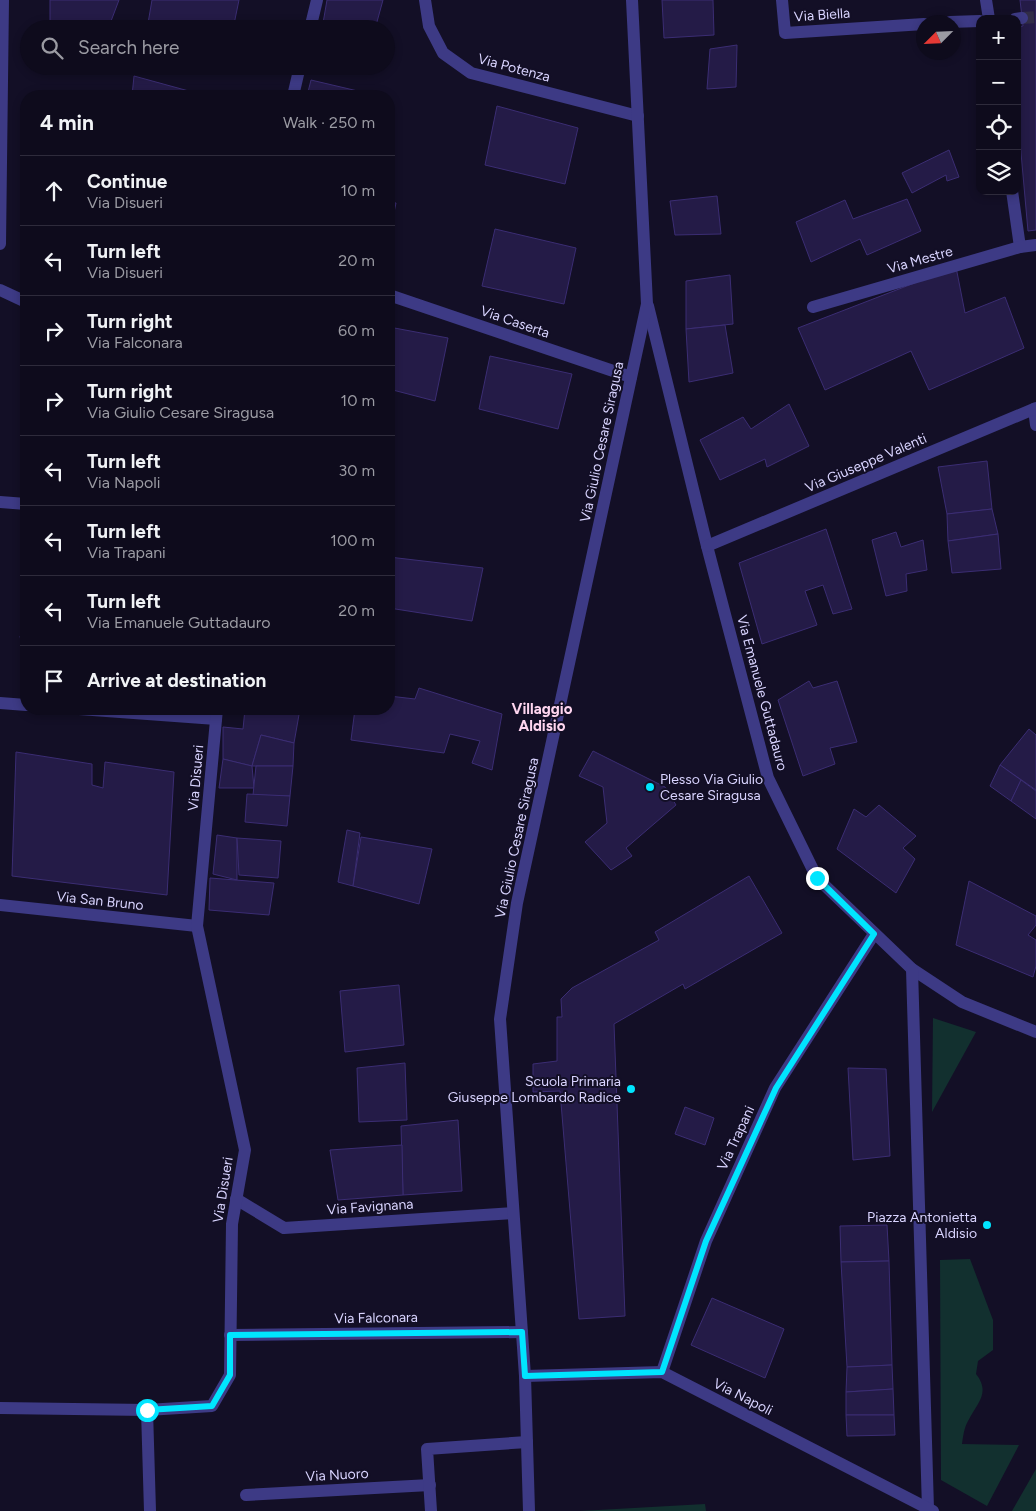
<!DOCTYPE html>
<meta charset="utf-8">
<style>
body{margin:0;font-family:Figtree,sans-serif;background:#1c1929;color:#f1f3f6}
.controls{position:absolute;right:15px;top:15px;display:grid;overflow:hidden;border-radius:10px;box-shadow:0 2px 8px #0003}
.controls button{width:45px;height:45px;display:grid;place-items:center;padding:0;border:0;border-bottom:1px solid #2e2b3b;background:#0e0b1c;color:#f1f3f6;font:25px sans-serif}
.compass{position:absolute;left:916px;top:15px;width:45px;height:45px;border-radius:50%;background:#0e0b1c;box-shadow:0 2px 8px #0003;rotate:246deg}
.stop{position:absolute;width:15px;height:15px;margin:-11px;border:4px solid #00e5ff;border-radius:50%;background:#fff}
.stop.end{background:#00e5ff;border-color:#fff;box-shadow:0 1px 5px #0008}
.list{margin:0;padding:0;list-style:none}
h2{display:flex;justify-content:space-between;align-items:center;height:65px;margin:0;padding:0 20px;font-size:21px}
h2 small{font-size:16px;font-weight:400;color:#9b9ba3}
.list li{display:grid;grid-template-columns:32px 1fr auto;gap:15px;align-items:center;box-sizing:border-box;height:70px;padding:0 20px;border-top:1px solid #2e2b3b}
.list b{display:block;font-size:19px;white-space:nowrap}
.list p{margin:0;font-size:16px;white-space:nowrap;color:#9b9ba3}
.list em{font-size:16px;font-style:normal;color:#9b9ba3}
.icon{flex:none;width:28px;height:28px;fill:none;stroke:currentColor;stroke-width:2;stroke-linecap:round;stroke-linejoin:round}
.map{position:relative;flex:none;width:1036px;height:1511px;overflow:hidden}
.search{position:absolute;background:#0e0b1c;box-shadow:0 2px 8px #0003;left:20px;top:20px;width:375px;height:55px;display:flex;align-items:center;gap:12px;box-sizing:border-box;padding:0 18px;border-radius:28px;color:#9b9ba3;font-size:19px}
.panel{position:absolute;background:#0e0b1c;box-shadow:0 2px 8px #0003;left:20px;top:90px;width:375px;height:625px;border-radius:20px}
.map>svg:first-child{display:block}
.green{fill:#12302f}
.building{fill:#241b47;stroke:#3b2d73}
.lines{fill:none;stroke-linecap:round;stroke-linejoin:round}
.minor-tunnel{stroke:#312d47;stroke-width:12;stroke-dasharray:12 6;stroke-linecap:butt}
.minor{stroke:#3d3a85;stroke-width:12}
.route{stroke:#00e5ff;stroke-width:6}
.poi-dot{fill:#00e5ff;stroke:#130f26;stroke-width:2}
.labels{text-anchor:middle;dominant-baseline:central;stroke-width:4;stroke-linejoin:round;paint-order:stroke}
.street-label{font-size:14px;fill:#d9d4ff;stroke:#130f26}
.poi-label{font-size:14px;fill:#d9d4ff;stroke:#130f26;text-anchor:end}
.neighbourhood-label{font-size:15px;font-weight:bold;fill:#ffd6f0;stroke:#130f26}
</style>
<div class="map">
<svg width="1036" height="1511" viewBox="0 0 1036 1511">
<rect width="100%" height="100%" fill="#130f26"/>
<g class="green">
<polygon points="933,1018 976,1032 932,1112"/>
<path d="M970,1259L993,1320V1350L978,1361L976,1374C991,1393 977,1403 968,1421C964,1428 963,1437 962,1444L1019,1445L987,1506L941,1480L940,1260Z"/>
<polygon points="1036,1469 1036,1511 1012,1511"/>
<polygon points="705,1504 706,1511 580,1511"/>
</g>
<g class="building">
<polygon points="50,0 119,0 108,29 50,29"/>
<polygon points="152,0 239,0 233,29 147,29"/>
<polygon points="327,0 383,0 375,29 322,29"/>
<polygon points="662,0 713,0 714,35 664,38"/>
<polygon points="1020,0 1036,0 1036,230 1028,231 1017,108 1017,27 1023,26"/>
<polygon points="737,45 736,87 707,89 710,49"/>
<polygon points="50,66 94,66 93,68 50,71"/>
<polygon points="134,76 207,96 132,96"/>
<polygon points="311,80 379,96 307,96"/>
<polygon points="497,106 578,128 565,184 485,165"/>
<polygon points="949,150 959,177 947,181 946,175 912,193 902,173"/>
<polygon points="717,196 721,234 675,235 670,201"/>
<polygon points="907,199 921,231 867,255 860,239 811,262 796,222 845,200 853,219"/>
<polygon points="389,202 396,203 389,236"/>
<polygon points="495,229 576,248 564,304 482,286"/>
<polygon points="956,267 965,313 1005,297 1024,348 929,390 911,351 825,390 798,328"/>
<polygon points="730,275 733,324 686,329 686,281"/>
<polygon points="725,325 733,373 689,382 686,329"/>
<polygon points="389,327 448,338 435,401 389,389"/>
<polygon points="490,356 572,374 558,429 479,409"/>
<polygon points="789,404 809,446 767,467 765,459 720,480 700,440 743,417 751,429"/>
<polygon points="26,440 26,477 25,477"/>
<polygon points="987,461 992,509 947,514 938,467"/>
<polygon points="992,509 998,534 948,541 947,514"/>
<polygon points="826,529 852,609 833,614 823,585 805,591 817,625 762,644 739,563"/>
<polygon points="896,532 901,547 923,540 927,570 906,574 907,591 886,596 872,540"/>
<polygon points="998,534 1001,569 952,573 948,541"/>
<polygon points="26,545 26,568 23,568"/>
<polygon points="389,557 483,568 472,621 389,608"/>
<polygon points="20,636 26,637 26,663 25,663"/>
<polygon points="809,681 813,688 837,681 857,742 830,748 835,764 803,776 778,700"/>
<polygon points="419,688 502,714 492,770 472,763 480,741 450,734 444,753 351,740 355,709 389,709 389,696 415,699"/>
<polygon points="245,709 300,709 294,743 261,735 252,766 223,759 223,727 243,729"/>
<polygon points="1029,729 1036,735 1036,790 1000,765"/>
<polygon points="261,735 294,743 293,766 252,766"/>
<polygon points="593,751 665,787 676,805 626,848 632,856 611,870 585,842 607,823 603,787 579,776"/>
<polygon points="16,752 92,764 92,785 103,788 105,762 174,772 167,895 12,876"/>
<polygon points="223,759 252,766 254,788 219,788"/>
<polygon points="1000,765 1021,780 1011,801 990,786"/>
<polygon points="256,766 293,766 290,796 253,795"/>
<polygon points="1021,780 1036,791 1036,819 1011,801"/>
<polygon points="247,794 290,796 287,826 245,822"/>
<polygon points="879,805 916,836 903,848 915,859 896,893 837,849 854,809 866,817"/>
<polygon points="347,830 360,833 353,886 338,882"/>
<polygon points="217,835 237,838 237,880 213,874"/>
<polygon points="361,837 432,849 419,904 353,886"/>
<polygon points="237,838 281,841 278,878 239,875"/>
<polygon points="749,876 782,933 685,989 683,984 614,1024 625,1316 579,1319 560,1091 533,1092 533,1064 557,1061 557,1017 562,1017 561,999 572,988 659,940 655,932"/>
<polygon points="210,878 274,883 269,915 209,910"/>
<polygon points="969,881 1036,916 1036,925 1028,935 1036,940 1036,966 1033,977 956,945"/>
<polygon points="399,985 404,1045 345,1052 340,991"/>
<polygon points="405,1063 407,1120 359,1122 357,1068"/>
<polygon points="848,1068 886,1069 890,1156 853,1160"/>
<polygon points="685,1107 714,1118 705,1145 675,1134"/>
<polygon points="458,1120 462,1191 403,1195 401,1126"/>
<polygon points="402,1145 403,1195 338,1200 330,1150"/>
<polygon points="887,1225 889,1261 841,1262 840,1226"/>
<polygon points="889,1261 892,1365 847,1367 841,1262"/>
<polygon points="712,1298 784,1329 765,1378 691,1345"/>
<polygon points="892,1365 893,1389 846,1392 847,1367"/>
<polygon points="893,1389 894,1415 846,1415 846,1392"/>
<polygon points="846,1415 894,1415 895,1435 847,1436"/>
</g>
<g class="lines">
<polyline class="minor-tunnel" points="1022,18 1036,17"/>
<g class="minor">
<polyline points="425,0 429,26 443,53 471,73 638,116"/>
<polyline points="782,0 785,33 924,24"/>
<polyline points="986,0 989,19"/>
<polyline points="1015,19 1022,18"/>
<polyline points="950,22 980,21"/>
<polyline points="310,29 317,0"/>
<polyline points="293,96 300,66"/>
<polyline points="1012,191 1020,247"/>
<polyline points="0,244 3,0"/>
<polyline points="0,290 26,302"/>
<polyline points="389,295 631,377"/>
<polyline points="648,306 707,546 768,778 817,878 912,969 962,1002 1036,1032"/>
<polyline points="813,307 1020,247 1036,245"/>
<polyline points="1034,409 1036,425"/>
<polyline points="0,502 26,504"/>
<polyline points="707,546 1036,408"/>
<polyline points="0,703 26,705"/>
<polyline points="79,709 216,719"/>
<polyline points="0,905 197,926"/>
<polyline points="912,969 928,1509"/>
<polyline points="236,1199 284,1228 513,1213"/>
<polyline points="230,1335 522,1332"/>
<polyline points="662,1372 706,1241 775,1088 874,934"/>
<polyline points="525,1376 662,1372 933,1511"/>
<polyline points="0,1408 147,1410 212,1406 230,1375 232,1224 245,1150 197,926 217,709"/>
<polyline points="147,1410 150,1511"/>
<polyline points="246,1495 430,1485"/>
<polyline points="431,1511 427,1449 527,1442"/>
<polyline points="529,1511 525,1376 500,1019 517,903 647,304 632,0"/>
</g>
</g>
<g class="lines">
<polyline class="route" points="147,1410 212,1406 230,1375 230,1335 522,1332 525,1376 662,1372 706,1241 776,1088 874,934 817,878"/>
</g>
<g class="poi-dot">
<circle cx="650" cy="787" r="5"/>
<circle cx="631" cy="1089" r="5"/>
<circle cx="987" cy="1225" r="5"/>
</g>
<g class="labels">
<g class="street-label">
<text transform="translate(822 15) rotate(-4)">Via Biella</text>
<text transform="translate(514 68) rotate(15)">Via Potenza</text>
<text transform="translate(920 260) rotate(-16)">Via Mestre</text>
<text transform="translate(515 322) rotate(19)">Via Caserta</text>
<text transform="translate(602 442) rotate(-78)">Via Giulio Cesare Siragusa</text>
<text transform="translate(866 463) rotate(-23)">Via Giuseppe Valenti</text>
<text transform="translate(762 693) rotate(75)">Via Emanuele Guttadauro</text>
<text transform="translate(196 778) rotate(-85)">Via Disueri</text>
<text transform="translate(517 838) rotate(-78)">Via Giulio Cesare Siragusa</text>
<text transform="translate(100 901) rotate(6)">Via San Bruno</text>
<text transform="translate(736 1138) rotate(-65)">Via Trapani</text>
<text transform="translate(223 1190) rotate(-81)">Via Disueri</text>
<text transform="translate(370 1207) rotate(-4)">Via Favignana</text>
<text transform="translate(376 1318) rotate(-1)">Via Falconara</text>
<text transform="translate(743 1397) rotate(27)">Via Napoli</text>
<text transform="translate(337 1475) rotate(-3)">Via Nuoro</text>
</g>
<g class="poi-label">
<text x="660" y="779" text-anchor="start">Plesso Via Giulio<tspan x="660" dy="16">Cesare Siragusa</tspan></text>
<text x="621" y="1081">Scuola Primaria<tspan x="621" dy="16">Giuseppe Lombardo Radice</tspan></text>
<text x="977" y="1217">Piazza Antonietta<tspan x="977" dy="16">Aldisio</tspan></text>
</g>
<g class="neighbourhood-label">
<text x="542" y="709">Villaggio<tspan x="542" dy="17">Aldisio</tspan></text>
</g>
</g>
</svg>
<div class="controls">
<button>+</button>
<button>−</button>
<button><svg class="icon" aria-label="locate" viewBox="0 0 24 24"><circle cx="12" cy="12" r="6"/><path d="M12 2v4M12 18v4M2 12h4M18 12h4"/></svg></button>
<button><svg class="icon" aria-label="layers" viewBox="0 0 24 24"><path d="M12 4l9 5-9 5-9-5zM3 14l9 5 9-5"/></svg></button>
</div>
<svg class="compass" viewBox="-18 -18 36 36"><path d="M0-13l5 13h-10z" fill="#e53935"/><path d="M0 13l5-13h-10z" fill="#9b9ba3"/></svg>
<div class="stop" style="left:147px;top:1410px"></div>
<div class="stop end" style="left:817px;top:878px"></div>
<div class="search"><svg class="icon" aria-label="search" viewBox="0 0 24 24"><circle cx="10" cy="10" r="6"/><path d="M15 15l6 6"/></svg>Search here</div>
<section class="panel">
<h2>4 min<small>Walk · 250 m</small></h2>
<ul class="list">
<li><svg class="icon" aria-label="ahead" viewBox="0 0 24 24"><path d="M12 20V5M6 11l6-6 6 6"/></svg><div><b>Continue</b><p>Via Disueri</p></div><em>10 m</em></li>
<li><svg class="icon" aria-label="left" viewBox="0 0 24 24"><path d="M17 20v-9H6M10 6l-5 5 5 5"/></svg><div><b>Turn left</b><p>Via Disueri</p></div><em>20 m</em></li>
<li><svg class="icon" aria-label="right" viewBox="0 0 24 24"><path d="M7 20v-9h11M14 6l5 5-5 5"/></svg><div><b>Turn right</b><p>Via Falconara</p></div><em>60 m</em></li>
<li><svg class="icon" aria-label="right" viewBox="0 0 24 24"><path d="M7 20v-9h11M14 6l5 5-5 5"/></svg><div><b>Turn right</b><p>Via Giulio Cesare Siragusa</p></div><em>10 m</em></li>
<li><svg class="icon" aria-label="left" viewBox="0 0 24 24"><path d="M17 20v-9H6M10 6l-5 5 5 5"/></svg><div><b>Turn left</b><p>Via Napoli</p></div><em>30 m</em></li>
<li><svg class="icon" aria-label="left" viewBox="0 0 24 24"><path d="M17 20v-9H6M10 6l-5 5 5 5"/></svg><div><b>Turn left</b><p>Via Trapani</p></div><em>100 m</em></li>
<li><svg class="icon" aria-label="left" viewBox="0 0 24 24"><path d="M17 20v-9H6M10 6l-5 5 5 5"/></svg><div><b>Turn left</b><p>Via Emanuele Guttadauro</p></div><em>20 m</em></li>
<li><svg class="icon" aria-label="arrive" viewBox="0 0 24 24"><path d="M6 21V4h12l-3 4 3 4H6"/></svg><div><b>Arrive at destination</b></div></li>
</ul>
</section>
</div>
